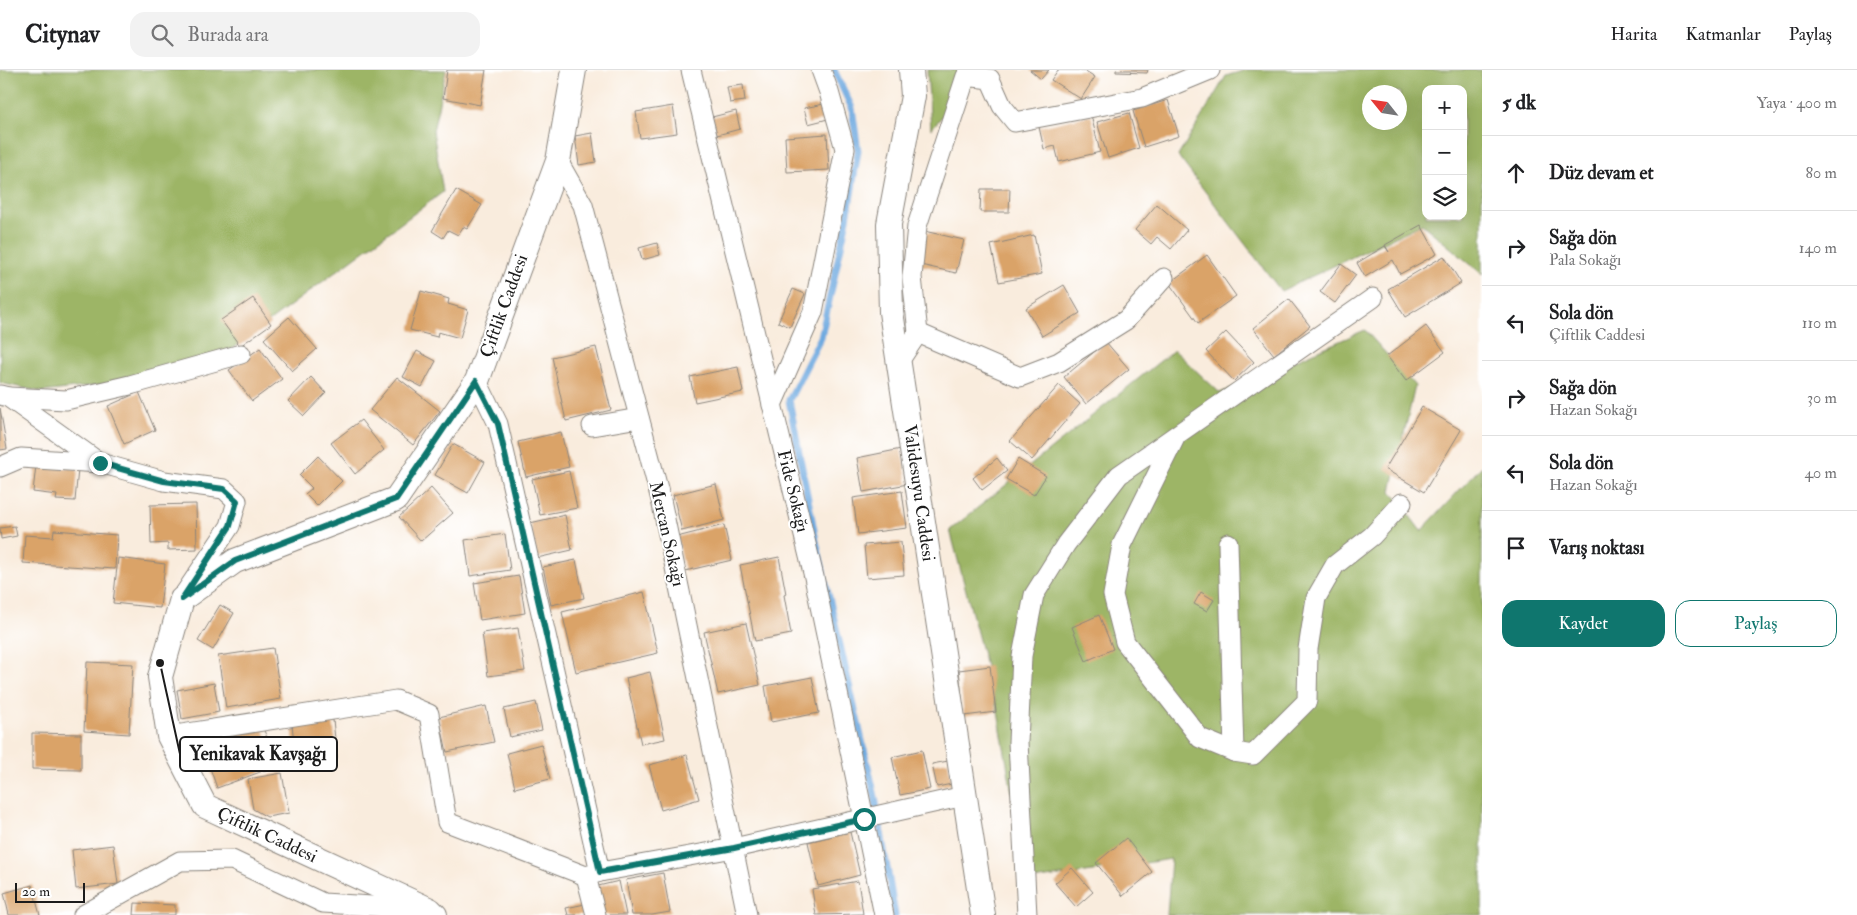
<!DOCTYPE html>
<html lang="tr">
<meta charset="utf-8">
<style>
body{margin:0;font-family:"IM FELL Double Pica",serif;background:#f2f2f2;color:#202124}
.controls{position:absolute;right:15px;top:15px;display:grid;overflow:hidden;border-radius:10px;box-shadow:0 5px 20px #0002}
.controls button{width:45px;height:45px;display:grid;place-items:center;padding:0;border:0;border-bottom:1px solid #e0e0e0;background:#fff;color:#202124;font:25px sans-serif}
.compass{position:absolute;left:1362px;top:15px;width:45px;height:45px;border-radius:50%;background:#fff;box-shadow:0 5px 20px #0002;rotate:300deg}
.scale{position:absolute;left:15px;bottom:12px;width:70px;box-sizing:border-box;padding-left:5px;border:2px solid #1c1c1c;border-top:0;font-size:14px;line-height:18px;white-space:nowrap;color:#1c1c1c;-webkit-text-stroke:4px #fff;paint-order:stroke}
.stop{position:absolute;width:15px;height:15px;margin:-11px;border:4px solid #0f766e;border-radius:50%;background:#fff}
.stop.end{background:#0f766e;border-color:#fff;box-shadow:0 1px 5px #0008}
.list{margin:0;padding:0;list-style:none}
h2{display:flex;justify-content:space-between;align-items:center;height:65px;margin:0;padding:0 20px;font-size:21px}
h2 small{font-size:16px;font-weight:400;color:#757577}
.list li{display:grid;grid-template-columns:32px 1fr auto;gap:15px;align-items:center;box-sizing:border-box;height:75px;padding:0 20px;border-top:1px solid #e0e0e0}
.list b{display:block;font-size:19px;white-space:nowrap}
.list p{margin:0;font-size:16px;white-space:nowrap;color:#757577}
.list em{font-size:16px;font-style:normal;color:#757577}
.actions{display:flex;gap:10px;padding:15px 20px}
.actions a{flex:1;padding:11px 0;border:1px solid #0f766e;border-radius:15px;text-align:center;font-size:18px;color:#0f766e}
.actions .main{background:#0f766e;color:#fff}
.icon{flex:none;width:28px;height:28px;fill:none;stroke:currentColor;stroke-width:2;stroke-linecap:round;stroke-linejoin:round}
.map{position:relative;flex:none;width:1482px;height:845px;overflow:hidden}
header{display:flex;align-items:center;gap:30px;box-sizing:border-box;height:70px;padding:0 25px;background:#fff;border-bottom:1px solid #e0e0e0}
header strong{font-size:24px}
nav{display:flex;gap:28px;margin-inline-start:auto;font-size:18px}
.search{width:350px;height:45px;background:#f2f2f2;display:flex;align-items:center;gap:12px;box-sizing:border-box;padding:0 18px;border-radius:15px;color:#757577;font-size:19px}
main{display:flex}
aside{flex:1;background:#fff}
.map>svg:first-child{display:block}
.forest{fill:#9db566;stroke:#5c6841;fill-rule:evenodd}
.lines{fill:none;stroke-linecap:round;stroke-linejoin:round}
.stream{stroke:#70aae0;stroke-width:7}
.building{fill:#daa367}
.minor-casing{stroke:#8a847c;stroke-width:21}
.tertiary-casing{stroke:#8a847c;stroke-width:26}
.minor{stroke:#fff;stroke-width:19}
.tertiary{stroke:#fff;stroke-width:24}
.route{stroke:#0f766e;stroke-width:6}
.labels{text-anchor:middle;dominant-baseline:central;stroke-width:4;stroke-linejoin:round;paint-order:stroke}
.street-label{font-size:18px;fill:#1c1c1c;stroke:#fff}
.leader{fill:none;stroke:#1c1c1c;stroke-width:2}
.callout-dot{fill:#1c1c1c;stroke:#fff;stroke-width:2}
.callout{fill:#fff;stroke:#1c1c1c;stroke-width:2}
.callout-label{font-size:19px;text-anchor:middle;font-weight:bold;fill:#1c1c1c}
</style>
<header>
<strong>Citynav</strong>
<div class="search"><svg class="icon" aria-label="search" viewBox="0 0 24 24"><circle cx="10" cy="10" r="6"/><path d="M15 15l6 6"/></svg>Burada ara</div>
<nav><a>Harita</a><a>Katmanlar</a><a>Paylaş</a></nav>
</header>
<main>
<div class="map">
<svg width="1482" height="845" viewBox="0 0 1482 845">
<rect width="100%" height="100%" fill="#fff"/>
<filter id="ink" filterUnits="userSpaceOnUse"><feTurbulence type="fractalNoise" baseFrequency=".02" numOctaves="2"/><feDisplacementMap in="SourceGraphic" scale="10" xChannelSelector="R" yChannelSelector="G"/><feConvolveMatrix kernelMatrix="1 2 1 2 8 2 1 2 1" color-interpolation-filters="sRGB"/></filter>
<filter id="wash" filterUnits="userSpaceOnUse"><feTurbulence type="fractalNoise" baseFrequency=".0096" numOctaves="4" result="noise"/><feDisplacementMap in="SourceGraphic" scale="20" xChannelSelector="R" yChannelSelector="G"/><feGaussianBlur stdDeviation="1.12" result="paint"/><feColorMatrix in="noise" values="0 0 0 0 0 0 0 0 0 0 0 0 0 0 0 0 0 1.4 0 .05"/><feComposite in="paint" operator="in"/></filter>
<g filter="url(#wash)">
<rect width="100%" height="100%" fill="#f9ecdd"/>
<g class="forest">
<polygon points="0,0 446,0 433,61 443,122 200,303 42,322 0,313"/>
<polygon points="927,0 984,0 931,59"/>
<path d="M1246,0H1482V204L1422,154L1281,221L1178,86L1226,6ZM1426,19H1463V146H1426ZM1400,22V52H1370V22Z"/>
<polygon points="1365,260 1415,316 1391,421 1421,461 1482,396 1482,845 1167,845 1171,789 1027,811 998,642 950,460 1174,280 1220,323"/>
</g>
<g class="lines">
<polyline class="stream" points="834,0 852,38 858,81 847,149 821,267 789,330 816,471 875,727 895,845"/>
</g>
<g id="blocks">
<g class="building">
<polygon points="447,0 486,0 480,35 443,28"/>
<polygon points="1030,0 1049,0 1041,9"/>
<polygon points="1058,0 1084,0 1095,7 1081,29 1051,10"/>
<polygon points="1116,0 1148,0 1147,3 1116,2"/>
<polygon points="743,15 745,31 730,33 727,17"/>
<polygon points="1168,30 1179,66 1144,77 1133,41"/>
<polygon points="824,34 828,49 808,54 804,38"/>
<polygon points="673,36 677,63 640,68 636,42"/>
<polygon points="736,41 740,59 717,65 712,47"/>
<polygon points="1129,43 1139,78 1108,88 1097,52"/>
<polygon points="1091,45 1100,82 1059,92 1055,76 1044,79 1039,57"/>
<polygon points="592,63 596,92 579,95 575,66"/>
<polygon points="827,64 829,100 787,102 785,67"/>
<polygon points="981,119 1010,119 1009,142 980,142"/>
<polygon points="456,120 482,135 467,159 463,157 458,165 448,160 443,168 432,161"/>
<polygon points="1157,134 1187,160 1171,179 1157,167 1151,174 1135,160"/>
<polygon points="1421,155 1437,184 1400,204 1393,190 1365,207 1357,193 1385,176 1389,182 1385,175"/>
<polygon points="924,161 964,170 956,203 916,194"/>
<polygon points="1034,165 1042,204 999,212 991,175"/>
<polygon points="657,173 660,185 642,190 639,178"/>
<polygon points="1207,185 1236,226 1198,253 1169,213"/>
<polygon points="1444,186 1461,213 1405,247 1388,219"/>
<polygon points="1341,194 1356,205 1335,233 1320,222"/>
<polygon points="1064,215 1080,243 1042,266 1026,238"/>
<polygon points="793,219 805,224 790,257 778,252"/>
<polygon points="421,221 449,229 448,234 468,240 460,268 438,262 437,267 410,260"/>
<polygon points="253,228 271,254 240,276 221,250"/>
<polygon points="1289,229 1310,256 1274,285 1253,258"/>
<polygon points="289,247 317,279 292,301 264,269"/>
<polygon points="1426,256 1445,282 1406,311 1387,286"/>
<polygon points="1226,262 1254,292 1234,311 1206,281"/>
<polygon points="1106,272 1129,299 1086,334 1064,307"/>
<polygon points="596,277 611,340 566,351 552,287"/>
<polygon points="260,278 282,309 252,331 229,300"/>
<polygon points="417,281 436,291 422,317 403,307"/>
<polygon points="738,297 743,322 695,332 690,307"/>
<polygon points="311,307 326,323 304,346 288,331"/>
<polygon points="397,307 440,341 413,375 370,340"/>
<polygon points="1059,315 1080,334 1032,390 1010,371"/>
<polygon points="139,322 155,360 124,374 108,336"/>
<polygon points="1422,337 1461,360 1424,422 1385,399"/>
<polygon points="0,338 7,379 0,380"/>
<polygon points="361,350 384,380 355,404 331,373"/>
<polygon points="561,362 569,397 526,407 518,372"/>
<polygon points="453,374 485,392 468,423 435,405"/>
<polygon points="901,379 908,414 863,422 857,388"/>
<polygon points="318,386 342,411 317,436 305,424 312,418 299,405"/>
<polygon points="997,388 1007,401 982,420 973,408"/>
<polygon points="1018,389 1046,406 1034,425 1006,409"/>
<polygon points="36,395 78,399 75,431 56,430 57,425 33,422"/>
<polygon points="569,401 577,438 540,445 532,409"/>
<polygon points="716,414 724,450 682,461 673,425"/>
<polygon points="431,418 453,443 421,471 399,447"/>
<polygon points="902,421 907,458 858,464 853,428"/>
<polygon points="196,434 197,479 168,480 168,473 151,474 150,435"/>
<polygon points="565,445 572,480 537,488 530,453"/>
<polygon points="724,455 732,490 685,501 677,467"/>
<polygon points="15,456 17,466 1,469 0,458"/>
<polygon points="54,460 117,465 115,499 23,493 25,465 53,467"/>
<polygon points="505,464 510,500 470,506 465,470"/>
<polygon points="901,472 904,505 867,508 864,475"/>
<polygon points="779,487 786,524 784,525 791,564 755,571 740,495"/>
<polygon points="118,488 165,494 160,538 113,533"/>
<polygon points="576,490 584,528 551,535 543,497"/>
<polygon points="519,506 525,543 480,550 474,513"/>
<polygon points="644,522 658,583 576,602 562,542"/>
<polygon points="1201,522 1214,530 1207,541 1194,534"/>
<polygon points="220,535 234,543 213,580 198,571"/>
<polygon points="1099,545 1113,579 1086,591 1072,557"/>
<polygon points="746,553 760,615 718,624 704,562"/>
<polygon points="518,558 525,601 488,606 482,563"/>
<polygon points="273,578 281,629 226,638 218,586"/>
<polygon points="87,592 133,594 129,664 84,661"/>
<polygon points="990,596 996,642 964,646 959,600"/>
<polygon points="650,602 665,669 641,674 626,608"/>
<polygon points="812,607 819,643 771,652 765,616"/>
<polygon points="214,613 219,642 182,649 177,620"/>
<polygon points="536,632 542,660 510,667 504,639"/>
<polygon points="486,636 494,672 447,682 439,647"/>
<polygon points="333,650 337,688 296,693 292,654"/>
<polygon points="262,656 279,695 217,718 202,675"/>
<polygon points="32,663 81,664 81,700 32,699"/>
<polygon points="541,674 550,709 515,718 507,683"/>
<polygon points="922,680 930,719 900,725 892,687"/>
<polygon points="687,685 699,729 661,740 649,695"/>
<polygon points="948,691 952,714 937,717 932,694"/>
<polygon points="282,703 289,743 267,747 253,739 248,709"/>
<polygon points="850,762 860,805 818,816 808,772"/>
<polygon points="1126,768 1152,802 1123,826 1096,793"/>
<polygon points="113,775 118,814 76,819 72,780"/>
<polygon points="1072,798 1093,822 1076,837 1055,813"/>
<polygon points="663,803 670,842 652,845 632,845 626,810"/>
<polygon points="619,811 626,845 600,845 594,817"/>
<polygon points="858,811 863,844 816,845 812,819"/>
<polygon points="32,815 40,845 9,845 4,823"/>
<polygon points="135,833 175,835 175,845 134,845"/>
<polygon points="590,833 592,845 568,845 566,838"/>
</g>
</g>
</g>
<g filter="url(#ink)">
<use href="#blocks" fill-opacity="0" stroke="#8a847c" stroke-width="1"/>
<g class="lines">
<g class="minor-casing">
<g id="minor">
<polyline points="691,0 814,507 884,845"/>
<polyline points="558,91 583,135 661,430 747,845"/>
<polyline points="918,263 1020,307 1059,292 1126,250 1164,208"/>
<polyline points="900,290 918,263 912,207 917,156 966,6 990,9 1002,36 1015,52 1142,28 1210,0"/>
<polyline points="477,311 498,354 600,802"/>
<polyline points="0,325 8,327 100,393 164,411 224,419 237,431 230,456 185,523"/>
<polyline points="9,327 66,330 130,315 241,284"/>
<polyline points="772,335 813,242 845,79 829,22 821,0"/>
<polyline points="592,356 639,348"/>
<polyline points="1175,368 1122,475 1113,525 1125,572 1200,668 1234,682 1253,685 1307,631 1308,579 1316,528 1335,495 1372,466 1402,433"/>
<polyline points="0,397 21,388 100,393"/>
<polyline points="1228,473 1234,682"/>
<polyline points="169,666 396,630 429,644 447,752 586,806 600,802 734,778 964,726"/>
<polyline points="586,806 596,845"/>
<polyline points="83,845 180,791 232,790 323,833 421,839"/>
<polyline points="1027,845 1018,672 1022,586 1034,525 1066,474 1119,405 1373,228"/>
</g>
</g>
<g class="tertiary-casing">
<g id="tertiary">
<polyline points="911,0 913,26 889,154 891,242 983,845"/>
<polyline points="435,845 430,840 205,736 169,666 160,607 182,529 235,491 396,429 477,311 558,91 574,0"/>
</g>
</g>
<use href="#minor" class="minor"/>
<use href="#tertiary" class="tertiary"/>
</g>
</g>
<g class="lines" filter="url(#ink)">
<polyline class="route" points="100,393 164,411 224,419 237,431 230,456 182,529 235,491 396,429 476,311 498,354 600,802 734,778 864,749"/>
</g>
<g class="labels">
<g class="street-label">
<text transform="translate(504 236) rotate(-70)">Çiftlik Caddesi</text>
<text transform="translate(793 421) rotate(76)">Fide Sokağı</text>
<text transform="translate(919 423) rotate(82)">Validesuyu Caddesi</text>
<text transform="translate(667 464) rotate(77)">Mercan Sokağı</text>
<text transform="translate(267 765) rotate(25)">Çiftlik Caddesi</text>
</g>
</g>
<path class="leader" d="M160 593L180 684"/>
<circle class="callout-dot" cx="160" cy="593" r="5"/>
<rect class="callout" x="180" y="667" width="157" height="34" rx="5"/>
<g class="callout-label">
<text x="258" y="690">Yenikavak Kavşağı</text>
</g>
</svg>
<div class="controls">
<button>+</button>
<button>−</button>
<button><svg class="icon" aria-label="layers" viewBox="0 0 24 24"><path d="M12 4l9 5-9 5-9-5zM3 14l9 5 9-5"/></svg></button>
</div>
<svg class="compass" viewBox="-18 -18 36 36"><path d="M0-13l5 13h-10z" fill="#e53935"/><path d="M0 13l5-13h-10z" fill="#757577"/></svg>
<div class="scale">20 m</div>
<div class="stop" style="left:864px;top:749px"></div>
<div class="stop end" style="left:100px;top:393px"></div>
</div>
<aside>
<h2>5 dk<small>Yaya · 400 m</small></h2>
<ul class="list">
<li><svg class="icon" aria-label="ahead" viewBox="0 0 24 24"><path d="M12 20V5M6 11l6-6 6 6"/></svg><div><b>Düz devam et</b></div><em>80 m</em></li>
<li><svg class="icon" aria-label="right" viewBox="0 0 24 24"><path d="M7 20v-9h11M14 6l5 5-5 5"/></svg><div><b>Sağa dön</b><p>Pala Sokağı</p></div><em>140 m</em></li>
<li><svg class="icon" aria-label="left" viewBox="0 0 24 24"><path d="M17 20v-9H6M10 6l-5 5 5 5"/></svg><div><b>Sola dön</b><p>Çiftlik Caddesi</p></div><em>110 m</em></li>
<li><svg class="icon" aria-label="right" viewBox="0 0 24 24"><path d="M7 20v-9h11M14 6l5 5-5 5"/></svg><div><b>Sağa dön</b><p>Hazan Sokağı</p></div><em>30 m</em></li>
<li><svg class="icon" aria-label="left" viewBox="0 0 24 24"><path d="M17 20v-9H6M10 6l-5 5 5 5"/></svg><div><b>Sola dön</b><p>Hazan Sokağı</p></div><em>40 m</em></li>
<li><svg class="icon" aria-label="arrive" viewBox="0 0 24 24"><path d="M6 21V4h12l-3 4 3 4H6"/></svg><div><b>Varış noktası</b></div></li>
</ul>
<div class="actions"><a class="main">Kaydet</a><a>Paylaş</a></div>
</aside>
</main>
